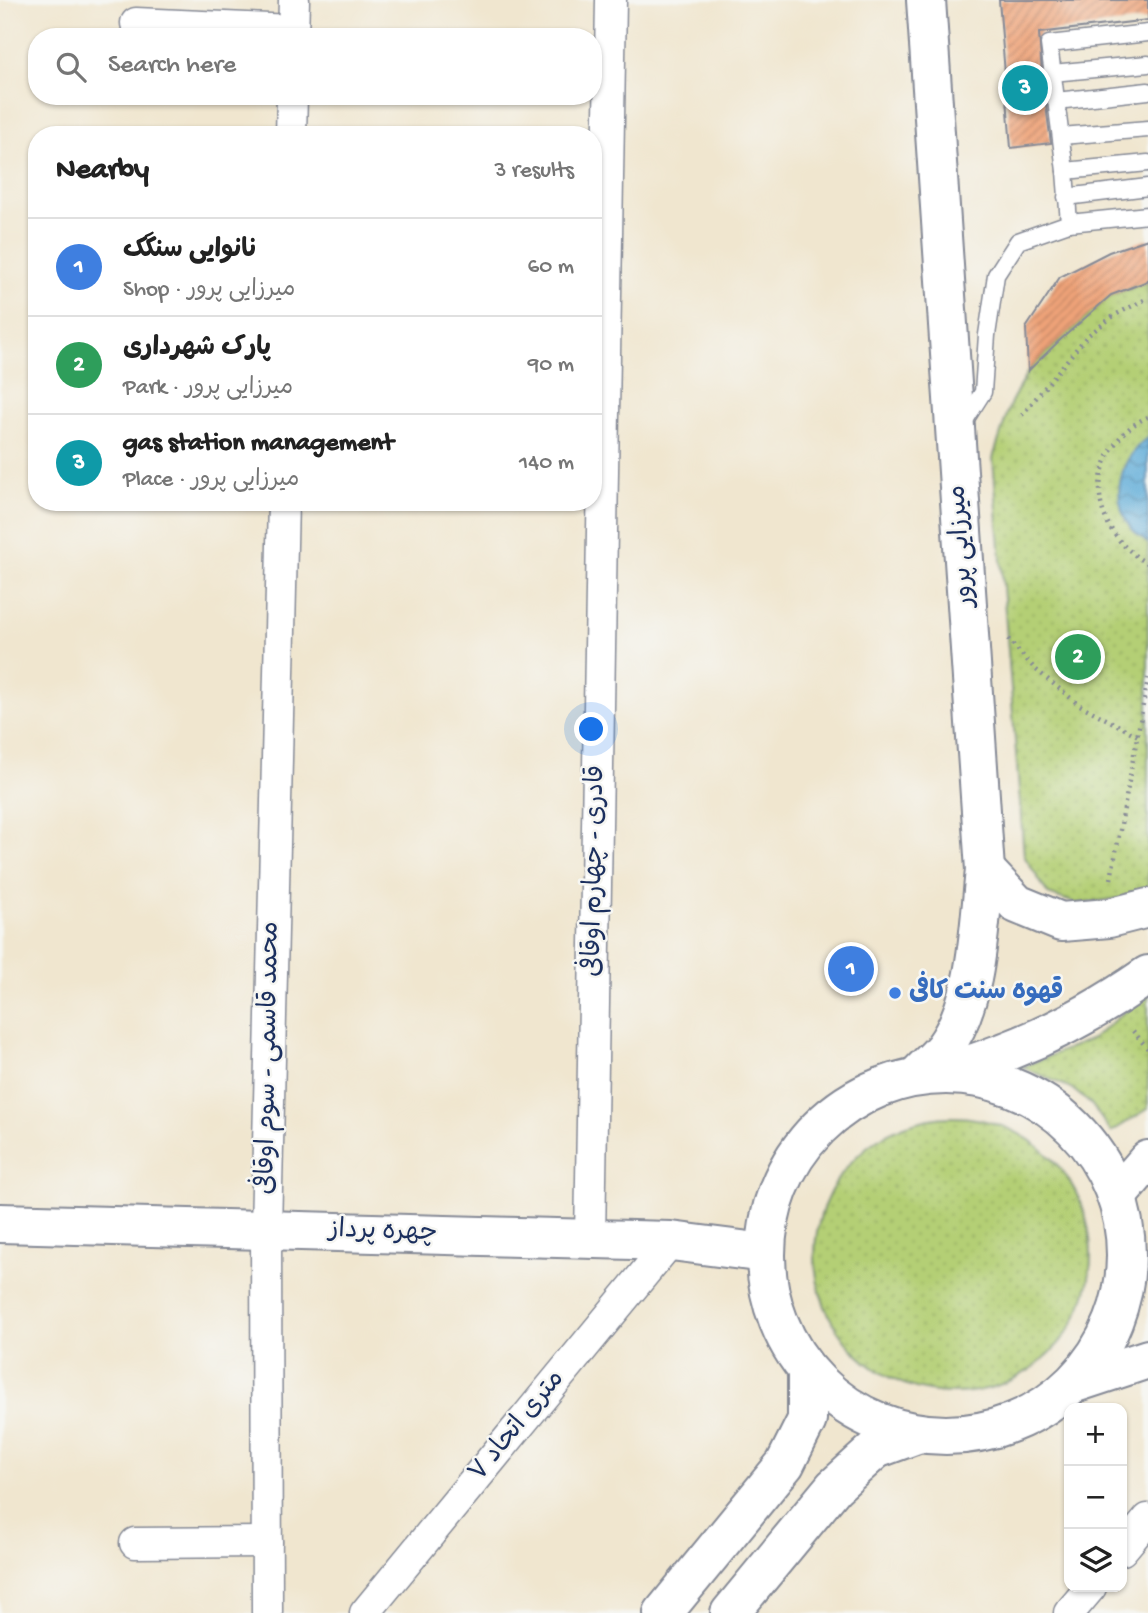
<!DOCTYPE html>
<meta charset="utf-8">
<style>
body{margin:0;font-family:"Gochi Hand","Playpen Sans Arabic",sans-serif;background:#f6f6f6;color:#222}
.controls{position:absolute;right:21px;bottom:21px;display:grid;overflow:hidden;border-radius:14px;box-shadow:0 2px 5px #0004}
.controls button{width:63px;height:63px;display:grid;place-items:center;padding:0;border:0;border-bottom:2px solid #e0e0e0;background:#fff;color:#222;font:35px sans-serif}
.you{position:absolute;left:592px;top:730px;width:24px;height:24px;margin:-18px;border:5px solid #fff;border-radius:50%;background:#1a73e8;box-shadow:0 0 0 10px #1a73e833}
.badge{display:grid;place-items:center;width:46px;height:46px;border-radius:50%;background:#b5179e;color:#fff;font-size:23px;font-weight:700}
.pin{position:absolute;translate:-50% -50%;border:4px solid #fff;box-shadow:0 2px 7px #0006}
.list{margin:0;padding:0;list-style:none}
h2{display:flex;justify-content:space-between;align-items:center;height:91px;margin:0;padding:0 28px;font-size:30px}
h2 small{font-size:23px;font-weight:400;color:#767676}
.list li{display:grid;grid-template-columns:46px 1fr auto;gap:21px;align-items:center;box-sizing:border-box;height:98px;padding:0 28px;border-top:2px solid #e0e0e0}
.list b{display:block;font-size:26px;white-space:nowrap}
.list p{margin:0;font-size:23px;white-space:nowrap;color:#767676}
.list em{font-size:23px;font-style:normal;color:#767676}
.icon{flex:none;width:38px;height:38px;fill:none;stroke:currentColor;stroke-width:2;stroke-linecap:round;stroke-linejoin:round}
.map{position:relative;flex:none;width:1148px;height:1613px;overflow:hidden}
.search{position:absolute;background:#fff;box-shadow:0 2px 5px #0004;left:28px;top:28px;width:574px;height:77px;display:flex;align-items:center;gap:18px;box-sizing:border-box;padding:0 24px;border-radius:28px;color:#767676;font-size:26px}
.panel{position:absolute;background:#fff;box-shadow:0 2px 5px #0004;left:28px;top:126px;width:574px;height:385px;border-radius:28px}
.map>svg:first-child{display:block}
.grass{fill:url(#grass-dots);stroke:#687f6a;stroke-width:2}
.water{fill:url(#water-waves);stroke:#3c6e9b;stroke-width:2}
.building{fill:url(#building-hatch)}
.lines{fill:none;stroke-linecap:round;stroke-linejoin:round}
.lane-casing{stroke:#868a96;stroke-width:19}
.street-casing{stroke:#868a96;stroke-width:33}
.secondary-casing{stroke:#868a96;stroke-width:42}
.path{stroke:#868a96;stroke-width:4.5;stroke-dasharray:2 5;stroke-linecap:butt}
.lane{stroke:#fff;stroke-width:16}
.street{stroke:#fff;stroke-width:30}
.secondary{stroke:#fff;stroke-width:38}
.shop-dot{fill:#3f7fe0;stroke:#f6f6f2;stroke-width:2.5}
.labels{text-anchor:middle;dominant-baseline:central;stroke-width:5;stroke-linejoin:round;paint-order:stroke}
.street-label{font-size:26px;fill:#1b2f5e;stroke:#f6f6f2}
.shop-label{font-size:26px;font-weight:bold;fill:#366cbe;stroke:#f6f6f2;text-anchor:start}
</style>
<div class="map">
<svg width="1148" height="1613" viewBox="0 0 1148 1613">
<defs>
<pattern id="grass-dots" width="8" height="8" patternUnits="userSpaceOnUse" patternTransform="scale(1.75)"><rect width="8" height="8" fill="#b4cf75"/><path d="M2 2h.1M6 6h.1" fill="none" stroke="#9ab268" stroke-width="1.8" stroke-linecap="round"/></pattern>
<pattern id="water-waves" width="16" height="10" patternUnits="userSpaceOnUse" patternTransform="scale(1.75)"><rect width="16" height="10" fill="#5eacd8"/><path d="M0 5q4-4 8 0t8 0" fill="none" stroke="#4d8cb2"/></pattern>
<pattern id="building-hatch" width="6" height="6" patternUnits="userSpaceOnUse" patternTransform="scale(1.75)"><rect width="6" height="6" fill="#efa378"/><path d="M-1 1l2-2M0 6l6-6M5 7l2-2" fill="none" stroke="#c18566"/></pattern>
</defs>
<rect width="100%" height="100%" fill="#f6f6f2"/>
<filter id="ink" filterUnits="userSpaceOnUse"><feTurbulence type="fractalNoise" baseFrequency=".0143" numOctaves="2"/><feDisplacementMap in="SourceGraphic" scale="14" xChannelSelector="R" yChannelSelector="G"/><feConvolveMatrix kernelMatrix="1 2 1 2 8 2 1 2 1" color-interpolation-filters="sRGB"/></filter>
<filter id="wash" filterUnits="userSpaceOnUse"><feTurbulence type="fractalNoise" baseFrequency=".00686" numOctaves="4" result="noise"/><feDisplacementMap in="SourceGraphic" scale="28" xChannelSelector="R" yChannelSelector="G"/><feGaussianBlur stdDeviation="1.57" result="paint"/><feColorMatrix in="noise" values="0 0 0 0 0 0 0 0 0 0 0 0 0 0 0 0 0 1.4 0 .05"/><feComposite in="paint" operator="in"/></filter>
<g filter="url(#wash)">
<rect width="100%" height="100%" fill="#f0e6cf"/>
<g class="grass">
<polygon points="1148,282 1148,890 1135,896 1078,904 1048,894 1024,856 993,458 1011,402 1028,371 1059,341 1111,295"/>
<polygon points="1148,992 1148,1109 1111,1132 1091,1104 1071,1088 1022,1067 1092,1039"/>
<circle cx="953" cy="1255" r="138"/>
</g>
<path class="water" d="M1148,437V543C1143,539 1135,533 1131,528C1109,498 1120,458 1148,437Z"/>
<g id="blocks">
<g class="building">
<polygon points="999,0 1148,0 1148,20 1039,33 1042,75 1051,143 1011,148"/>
<polygon points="1148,239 1148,281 1111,295 1059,341 1028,371 1026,328 1060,277 1109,252"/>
</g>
</g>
</g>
<g filter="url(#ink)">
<use href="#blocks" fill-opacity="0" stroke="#868a96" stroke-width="2"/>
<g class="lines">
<g class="lane-casing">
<g id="lane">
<polyline points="1052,73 1148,64"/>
<polyline points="1056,101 1148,91"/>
<polyline points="1061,136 1148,129"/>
<polyline points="1065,171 1148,163"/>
<polyline points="1066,197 1148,187"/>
<polyline points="1069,223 1148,215"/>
<polyline points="962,425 983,392 987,335 996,275 1018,241 1069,223 1065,171 1049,44 1148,33"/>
</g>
</g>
<g class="street-casing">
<g id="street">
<polyline points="136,23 293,30"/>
<polyline points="293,37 294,0"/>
<polyline points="291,135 292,96"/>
<polyline points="590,1239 611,0"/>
<polyline points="135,1543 267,1542"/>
<polyline points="1122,1550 1148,1519"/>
<polyline points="267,1613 266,1230 283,502"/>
<polyline points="365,1613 671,1241"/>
<polyline points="1069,1613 1091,1587"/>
</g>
</g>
<g class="secondary-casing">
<g id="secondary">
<polyline points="985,870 1017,904 1061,922 1109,918 1148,908"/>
<path d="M949,1072C969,1065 990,1058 1010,1050C1059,1031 1105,1005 1148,975"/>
<path d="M918,1075C926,1066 936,1058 944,1048C978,1002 979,926 985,870L926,0"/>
<circle cx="946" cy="1255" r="180"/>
<polyline points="1117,1196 1148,1160"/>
<polyline points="0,1223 671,1241 765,1253"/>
<polyline points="1075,1383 1148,1359"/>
<polyline points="663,1613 785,1464 807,1420 807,1370"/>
<polyline points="730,1613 834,1487 876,1449 917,1434"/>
</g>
</g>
<g class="path">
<polyline points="1022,415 1087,336 1115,315 1148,298"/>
<path d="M1148,417C1120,428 1100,460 1100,490C1099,513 1113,537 1130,551C1136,556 1141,561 1148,563"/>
<polyline points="1008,639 1034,668 1078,704 1138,736"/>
<polyline points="1111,879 1148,678"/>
<polyline points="1133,1031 1148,1049"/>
</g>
<use href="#lane" class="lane"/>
<use href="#street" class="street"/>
<use href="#secondary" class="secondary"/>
</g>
</g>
<circle class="shop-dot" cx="895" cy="993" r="7"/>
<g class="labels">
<g class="street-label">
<text transform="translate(963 546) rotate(-94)">میرزایی پرور</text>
<text transform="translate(596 871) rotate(-89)">قادری - چهارم اوقافی</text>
<text transform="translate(270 1058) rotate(-89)">محمد قاسمی - سوم اوقافی</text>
<text transform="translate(383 1233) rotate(2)">چهره پرداز</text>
<text transform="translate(518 1427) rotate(-51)">۷ متری اتحاد</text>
</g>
<g class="shop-label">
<text x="909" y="993">قهوه سنت کافی</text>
</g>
</g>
</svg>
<div class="controls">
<button>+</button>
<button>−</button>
<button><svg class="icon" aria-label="layers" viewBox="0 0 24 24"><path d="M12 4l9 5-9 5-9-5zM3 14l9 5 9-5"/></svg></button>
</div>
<div class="you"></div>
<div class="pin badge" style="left:851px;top:969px;background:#3f7fe0">1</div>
<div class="pin badge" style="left:1078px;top:657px;background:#2e9e5b">2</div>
<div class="pin badge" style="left:1025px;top:88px;background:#0f9aa8">3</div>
<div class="search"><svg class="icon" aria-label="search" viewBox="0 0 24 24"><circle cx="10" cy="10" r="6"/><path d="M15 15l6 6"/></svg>Search here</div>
<section class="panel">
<h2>Nearby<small>3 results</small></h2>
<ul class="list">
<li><span class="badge" style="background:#3f7fe0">1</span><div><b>نانوایی سنگک</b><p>Shop · میرزایی پرور</p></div><em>60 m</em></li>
<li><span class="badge" style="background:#2e9e5b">2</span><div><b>پارک شهرداری</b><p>Park · میرزایی پرور</p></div><em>90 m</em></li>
<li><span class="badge" style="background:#0f9aa8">3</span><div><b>gas station management</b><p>Place · میرزایی پرور</p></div><em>140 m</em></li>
</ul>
</section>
</div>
